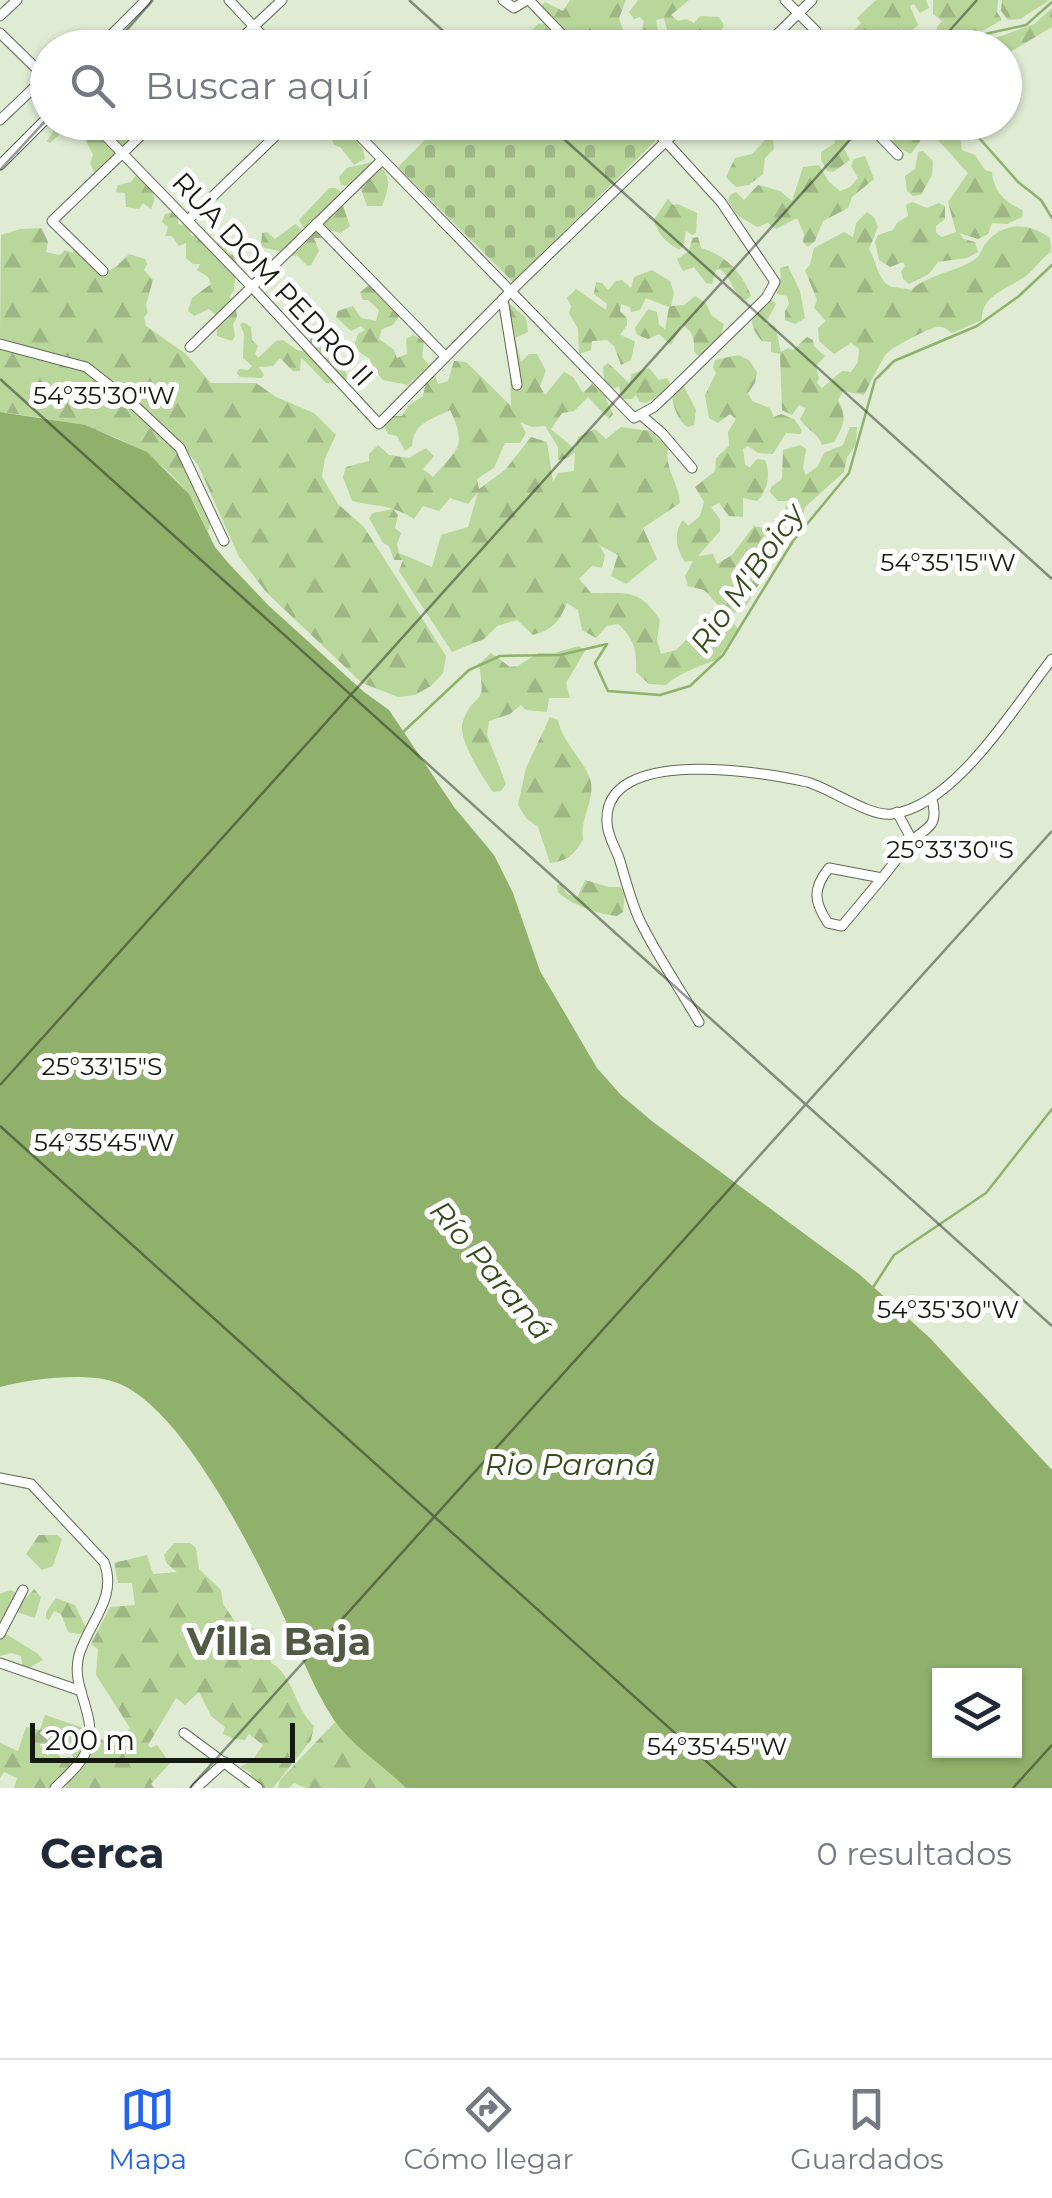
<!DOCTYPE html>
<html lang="es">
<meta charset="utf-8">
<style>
body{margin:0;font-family:Montserrat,sans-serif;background:#f6f6f7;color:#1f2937}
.controls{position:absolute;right:30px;bottom:30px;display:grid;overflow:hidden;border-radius:0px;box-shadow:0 2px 8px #0004}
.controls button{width:90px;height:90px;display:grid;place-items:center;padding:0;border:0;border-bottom:2px solid #e0e1e3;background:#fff;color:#1f2937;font:50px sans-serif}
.scale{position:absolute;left:30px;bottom:25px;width:265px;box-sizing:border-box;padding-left:10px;border:5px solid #151a11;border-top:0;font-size:28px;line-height:35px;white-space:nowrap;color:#151a11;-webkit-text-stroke:8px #fff;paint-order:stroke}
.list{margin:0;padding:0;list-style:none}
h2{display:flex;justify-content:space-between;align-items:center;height:130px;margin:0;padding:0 40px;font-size:42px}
h2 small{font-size:32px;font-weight:400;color:#747a83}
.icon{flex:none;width:55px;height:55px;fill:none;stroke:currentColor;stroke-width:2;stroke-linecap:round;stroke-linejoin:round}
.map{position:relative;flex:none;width:1052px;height:1788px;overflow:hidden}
.search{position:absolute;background:#fff;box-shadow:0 2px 8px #0004;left:30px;right:30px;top:30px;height:110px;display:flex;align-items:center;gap:25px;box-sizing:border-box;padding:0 35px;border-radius:55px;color:#747a83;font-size:38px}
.sheet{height:270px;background:#fff}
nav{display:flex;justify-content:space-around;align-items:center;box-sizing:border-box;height:140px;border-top:2px solid #e0e1e3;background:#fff;font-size:28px;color:#747a83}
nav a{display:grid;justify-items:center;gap:5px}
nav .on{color:#2563eb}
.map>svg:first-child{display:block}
.forest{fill:url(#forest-firs);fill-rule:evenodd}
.cemetery{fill:url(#cemetery-stones)}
.water{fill:#90b16c;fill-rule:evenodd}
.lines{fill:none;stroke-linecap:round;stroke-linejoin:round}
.stream{stroke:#90b16c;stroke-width:2.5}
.street-casing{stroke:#5f6954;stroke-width:11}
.street{stroke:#fff;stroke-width:9}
.ticks{fill:none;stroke:#151a11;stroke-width:2.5;stroke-opacity:0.45}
.labels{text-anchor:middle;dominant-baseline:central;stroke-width:10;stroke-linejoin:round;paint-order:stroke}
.street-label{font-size:28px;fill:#151a11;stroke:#fff}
.water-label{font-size:30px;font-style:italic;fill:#354b1a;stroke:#fff}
.district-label{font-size:38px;font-weight:bold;fill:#505a45;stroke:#fff}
.ticks-label{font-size:25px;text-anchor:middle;fill:#151a11;stroke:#fff;stroke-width:10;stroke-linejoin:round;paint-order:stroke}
</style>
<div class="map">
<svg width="1052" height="1788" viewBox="0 0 1052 1788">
<defs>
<pattern id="forest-firs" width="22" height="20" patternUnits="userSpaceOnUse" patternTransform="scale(2.5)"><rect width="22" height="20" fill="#b9d69b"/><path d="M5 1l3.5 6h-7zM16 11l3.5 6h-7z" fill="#9eb784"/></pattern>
<pattern id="cemetery-stones" width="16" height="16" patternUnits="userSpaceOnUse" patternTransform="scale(2.5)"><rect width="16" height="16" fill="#b9d69b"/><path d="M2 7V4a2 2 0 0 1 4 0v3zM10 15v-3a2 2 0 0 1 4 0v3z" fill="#9eb784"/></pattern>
</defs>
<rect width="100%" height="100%" fill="#dfebd3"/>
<g class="forest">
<polygon points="570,0 626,0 619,18 625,35 613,44 615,47 585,47 586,42 565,34 559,22 549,31 543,25 543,14 538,9 545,2 563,11"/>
<polygon points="638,0 689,0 671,15 678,21 686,19 694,23 700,16 719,17 724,25 719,35 703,44 667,30 664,18 656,20 658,30 674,40 677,47 643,47 640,38 644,21 640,17 634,19 629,12"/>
<polygon points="876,0 926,0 929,8 920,13 914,4 910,6 918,25 910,32 901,29 899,41 905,47 856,47 852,32 861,23 857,18"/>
<polygon points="933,0 998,0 997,12 1002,20 984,30 962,32 952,41 937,36 937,27 942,21 933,14"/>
<polygon points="1002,0 1050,0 1020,19 1008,20 1001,11"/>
<polygon points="1052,8 1052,27 1005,55 1004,48 971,47 1034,24"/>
<polygon points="59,123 113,123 128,138 132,153 127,157 116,152 101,172 95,173 90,164 93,155 83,135 66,129 50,143 47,141"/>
<polygon points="325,123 341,123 363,149 365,159 354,165 340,147 334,145"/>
<polygon points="857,123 859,127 844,149 850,160 833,172 827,171 821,160 821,152 835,143 832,134 837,124"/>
<path d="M889,123H921L918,132L921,140L911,154C887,142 897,147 889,123Z"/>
<path d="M934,123C950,122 962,134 962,150L975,155L985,170L992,172C993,191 1006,203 1023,210L1022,217L1007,224L992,223L988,234L978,239L959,233L964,239L975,242L978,252L967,258L938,262L929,274L909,284L903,279L901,271L905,266L903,262L890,267L879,260L875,242L878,235L893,230L897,223L908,216L906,205L912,202L927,208L939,203L945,206V219L936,226V233L942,237L956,232L948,202L968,173C955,160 946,147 933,136Z"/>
<polygon points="769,136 773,139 774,149 765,158 763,174 749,185 736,187 726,177 735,158 752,154"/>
<polygon points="923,151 933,161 932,175 921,195 913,196 907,191 905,176 915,169 918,152"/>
<polygon points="865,156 874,179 852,197 848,208 823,221 815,241 808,247 803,242 804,234 797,218 776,229 768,223 757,227 737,215 728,201 730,195 736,192 744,200 758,185 780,191 792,201 803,167 819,165 829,182 840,191 850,187 858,178 851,166 854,159"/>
<path d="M376,161C392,177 390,186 382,206H367L361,189L341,185L339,177L347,168Z"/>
<polygon points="136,175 153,187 154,201 151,209 143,203 139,209 126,207 125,193 116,192 118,185 131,182"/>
<polygon points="329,188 336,188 346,196 343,206 350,226 341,233 329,230 325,238 314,238 319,251 311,265 307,266 297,255 289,257 279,251 261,247 262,233 267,232 275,239 295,224 309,235 299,220"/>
<path d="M668,199L673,205L678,204L697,213L696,233L692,235L686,231L684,243L680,250C667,244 656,232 654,219Z"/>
<polygon points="173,212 178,216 178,224 187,225 192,236 207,233 216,244 221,239 225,240 227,252 237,257 234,290 229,297 234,300 237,316 233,325 235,336 232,341 217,336 216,323 220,319 209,309 194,316 188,311 192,298 211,284 208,277 197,270 200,264 193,264 186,258 186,243 179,246 172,236 165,236 168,227 162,222 165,214"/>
<path d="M867,212L874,217L878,227L869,249C876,260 879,285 893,287C899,288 905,288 911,290C931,273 953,273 974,260C982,255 981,248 987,242C1004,221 1031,223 1050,238L1051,252C1041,258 1036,268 1027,275C1009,289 981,294 982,320L952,333C947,330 944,326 938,327C930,327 893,347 887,353C881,360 870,384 864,395L843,391L838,400C848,417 843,427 834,442L822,445C817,432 807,430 800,419L806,408L799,405L792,415L782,410L780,354L771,352V342L762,341C747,325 748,305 772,300L776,304L765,324L775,326L781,352L788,348L793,350L807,337L813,340L814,346L825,356L816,366L819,378L817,383L822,388L842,371L851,372L858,362L859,349L851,343L834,354L819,341L818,328L826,321L814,308L817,300L805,270L810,265L814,248L844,232L853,237L856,223Z"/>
<polygon points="42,228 48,242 46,252 60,255 65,250 73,253 74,248 104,273 116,267 129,254 145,259 147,264 144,270 153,280 146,305 148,313 144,317 146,326 186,354 211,383 256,383 276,397 314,413 336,435 325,458 322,477 338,504 364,527 446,656 443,673 431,686 415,695 398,697 362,683 267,593 239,557 198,465 177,439 133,397 86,364 0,338 1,235 20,229"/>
<path d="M698,237L701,248C724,254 743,273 751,296L746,300C733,296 734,281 720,269L716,270L712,284L706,283L694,267L683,271L677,259L689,251L692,238Z"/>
<polygon points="788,266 800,291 805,318 795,324 785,320 785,311 789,304 787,296 777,294 775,288 781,277 780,268"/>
<path d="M652,270L670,281L674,293L671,306L684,305L695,296L706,303L711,315L724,324L720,340L699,356L694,352C695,340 693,331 682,325L671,345L659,334L648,339L637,335L635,328L648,309L657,312L659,325L665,329L669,307L646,298L640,310L631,312L630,307L621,304L620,311L627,318V325L620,335L635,341L631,360L621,365L614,346L607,340L592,341L591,350L579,354L578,329L569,313L571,306L567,298L576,289L606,310L607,304L594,294L596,282L602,283L608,290L616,281L622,280L631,288L634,277Z"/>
<polygon points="368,286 386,295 402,312 393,325 382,329 379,339 394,350 397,358 407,354 406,339 413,335 424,341 422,357 429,365 408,385 383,380 371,366 370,359 358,351 355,343 358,334 365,330 361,326 351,331 336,317 338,311 353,306 361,318 376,321 379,310 368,300 363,300 360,292"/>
<path d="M508,302L526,318L528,332L515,338L521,362L529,354H537L546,371L540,386L545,395L564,372L573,377L583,393L592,384L604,395L613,414L609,419L588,397L574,411L562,413L551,429L575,449L578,437L595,429L606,439L621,427L650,431L668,447C664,469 679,482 680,503L643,528L657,559L626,584L611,576L618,555L599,545L605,555L602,568L592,566L579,579L591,593C627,594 639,588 660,620L657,640L661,654L676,650L686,640L696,646L703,642L706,629L720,621L731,620L738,629L717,660C703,664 676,675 666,685L649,684L636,672C637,650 634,639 618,624L607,626L596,638L582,630L578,610L567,603C559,622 553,629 533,635L517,620L497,626L484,639L452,652L399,571L403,560H394L389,546L383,543L369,518L373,513L393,509L398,515L395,528L401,533L397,544L399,553L432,567L441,535L468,527L478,492L468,504L450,498L439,511L423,506L414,519C390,504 378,507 352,501L343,477L346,467L369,461V454L378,445L389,455L409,458L426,448L434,456L423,469L433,477C457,449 468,447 450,410C432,420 414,421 412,446L405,451L397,436L388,434L383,424L390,416H402L409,405L423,396L427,378L435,375L438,384L448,381L454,361L466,362L511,406ZM520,422L532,427L545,426L558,447V460L568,458L575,452L574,471L558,473L553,482L547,442L531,437L505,470L479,489L477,479L494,468L505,443H520L526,433Z"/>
<polygon points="243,322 251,327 252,340 258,346 255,354 258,358 276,341 283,340 297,350 303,351 314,334 339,361 349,378 342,384 326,383 305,361 301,359 300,371 293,371 280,358 273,366 259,367 264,375 261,378 240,377 237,373 239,369 248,370 252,366 243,358 244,334 240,325"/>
<path d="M0,348L84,370L129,406L177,451L210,524L208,532C201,519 196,503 186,491C139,431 71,421 0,412Z"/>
<path d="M738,355L749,360L757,372L755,383L748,393L752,401L770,408L774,417L781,414L794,419L802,430L800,434L786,433L773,454L758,453L748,446L743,449L745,465L750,467L757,459L765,460C771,475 768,489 757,501L743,498V517L729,516L719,503L711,507L720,519V531L698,556L713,554L717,564L732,555L754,526L770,529L779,526L788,501H778L770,492L771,487L782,479L783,450L800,445L806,449L803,468L806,475L818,466L824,453L843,445L850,427H857L856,445L847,457L844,472L805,507L801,526L770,565L746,606L735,613L724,611L704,590L688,586L685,576L693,561L685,562C676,549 673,533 683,520L688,526L700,516L704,502L695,487L715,471L716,458L729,446L728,432L736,419L730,414L718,423L709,418L705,395L716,373L713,368L715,360Z"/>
<polygon points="608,363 629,383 632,374 649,368 659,380 667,378 671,385 667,394 659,395 646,403 640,402 636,395 632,399 622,399 619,386 613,389 604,381 603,367"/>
<path d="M682,382L696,410L694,425L688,427C678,422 672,404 672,393Z"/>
<path d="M579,646L585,651L566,683L570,698H549L547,712L526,710L521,705L510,714L489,721L487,735L506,784L501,791L493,792C483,778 456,737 463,721C476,687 487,711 479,664L491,653L510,667L518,666L538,653H554Z"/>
<path d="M550,717L558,720C562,741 580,756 589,776C598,796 579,819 583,839C576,853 566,862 550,863L538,827L526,818L518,805L526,768Z"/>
<path d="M585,880L609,887H620L625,892L623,912L617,916C599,914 571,905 558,892L557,885L561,884L567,894L577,898Z"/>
<polygon points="39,1535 57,1535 62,1539 53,1566 42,1570 26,1554"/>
<path d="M174,1543H190L196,1548L199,1569L221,1590L223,1604L234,1620L253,1628L265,1642L271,1663C293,1674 295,1709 314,1726L311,1740L273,1788H246L243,1786L252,1773L240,1767L252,1761L263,1745L249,1734L245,1740L234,1739L223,1734L225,1727L211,1716L199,1692L185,1705L176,1698L148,1745L151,1748L157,1745L170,1763L151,1784L154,1788H65L96,1737L115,1745L130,1728L96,1675L98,1649L91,1644L110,1607L135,1605L132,1583H118L114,1563L147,1555L153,1574L177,1572L167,1564L164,1555Z"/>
<polygon points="34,1589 41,1597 35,1618 17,1612 11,1618 6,1634 38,1654 43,1660 23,1671 21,1656 12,1653 0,1656 0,1594 10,1590 27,1597"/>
<polygon points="56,1598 75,1605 87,1630 80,1634 68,1632 61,1614 54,1611 49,1620 46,1618 46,1612"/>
<polygon points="45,1715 81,1727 87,1733 78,1761 72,1756 75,1747 62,1738 52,1748 63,1760 69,1757 74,1765 51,1788 14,1788 17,1778 4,1772 0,1778 0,1743 18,1751 26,1727 40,1730"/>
<polygon points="335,1722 406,1788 306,1788 294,1783 289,1788 278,1788 280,1780"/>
</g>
<g class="cemetery">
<polygon points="539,23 543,25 566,47 516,47"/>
<polygon points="442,123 640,123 657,139 513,282 398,167"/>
</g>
<path class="water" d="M0,412L85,425L147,452L189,494L215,547L230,565L268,605L364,692L389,710L454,807L494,855L513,893L540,971L597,1068L621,1095L653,1122L859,1274L930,1338L1052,1470V1788H406C384,1766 352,1746 334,1720C311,1685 296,1642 278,1604C249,1544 182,1410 120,1384C89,1371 32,1379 0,1387ZM940,1676H1014V1750H940Z"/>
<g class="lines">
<g class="stream">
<polyline points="907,48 916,39 931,35 944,43 1026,25 1052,2"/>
<polyline points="965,122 1018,182 1041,200 1052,218"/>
<polyline points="402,733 469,670 500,656 560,655 607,644 595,663 608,691 660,695 690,686 723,655 793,541 849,473 875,380 894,361 977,326 1019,296 1052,265"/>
<polyline points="872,1289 894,1255 986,1193 1052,1109"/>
</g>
<g class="street-casing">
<g id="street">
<polyline points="229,0 274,48"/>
<polyline points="503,0 514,8 527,0"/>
<polyline points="529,0 575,48"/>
<polyline points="785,0 816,31 823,48"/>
<polyline points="0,16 17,0"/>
<polyline points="0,33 48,80"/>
<polyline points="98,48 146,0"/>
<polyline points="231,48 282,0"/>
<polyline points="763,48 812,0"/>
<polyline points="0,120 45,77"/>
<polyline points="92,122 252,287 379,424 519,283 686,122"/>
<polyline points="346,122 634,418 654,407 671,391 766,298 775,282 721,202 648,122"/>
<polyline points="866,122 898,155"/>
<polyline points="0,165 48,117"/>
<polyline points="188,220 290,122"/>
<polyline points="316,224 445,356"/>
<polyline points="103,271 52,221 155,122"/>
<polyline points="503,299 517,385"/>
<polyline points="0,344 86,367 132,403 180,448 224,541"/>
<polyline points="190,347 382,160"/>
<polyline points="641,415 662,433 692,468"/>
<polyline points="897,812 912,840"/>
<path d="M882,878L842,926L828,923C814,902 812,889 829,868L882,878C891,867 899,856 908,845C924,826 940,831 932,799"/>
<path d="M699,1022C680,989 658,957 641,923C631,903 626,880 619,858C615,847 607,835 607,822C603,745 764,772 807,782C830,788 869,817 892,814C955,806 1014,707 1052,659"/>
<path d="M0,1478L31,1484L104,1562C118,1598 89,1622 79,1655C70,1687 97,1713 88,1746C84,1762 67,1776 55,1788"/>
<polyline points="0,1634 23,1590"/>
<polyline points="0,1663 81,1691"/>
<polyline points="184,1733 258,1788"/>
<polyline points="196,1788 225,1762"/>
</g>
</g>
<use href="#street" class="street"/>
</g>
<path class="ticks" d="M409,0L462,48M111,48L153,0M934,48L977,0M545,122L1052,579M0,170L48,118M0,379L1052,1326M0,1085L866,122M0,1126L736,1788M190,1788L1052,831M1013,1788L1052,1745"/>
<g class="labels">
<g class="street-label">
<text transform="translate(273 279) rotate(47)">RUA DOM PEDRO II</text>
</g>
<g class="water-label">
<text transform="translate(747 578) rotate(-55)">Rio M'Boicy</text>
<text transform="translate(491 1270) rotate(50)">Río Paraná</text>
<text x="570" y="1464">Rio Paraná</text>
</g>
<g class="district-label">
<text x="279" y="1641">Villa Baja</text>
</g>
</g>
<g class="ticks-label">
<text x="104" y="404">54°35'30"W</text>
<text x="948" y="571">54°35'15"W</text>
<text x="950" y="858">25°33'30"S</text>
<text x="102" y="1075">25°33'15"S</text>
<text x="104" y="1151">54°35'45"W</text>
<text x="948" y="1318">54°35'30"W</text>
<text x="717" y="1755">54°35'45"W</text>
</g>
</svg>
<div class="controls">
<button><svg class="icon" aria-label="layers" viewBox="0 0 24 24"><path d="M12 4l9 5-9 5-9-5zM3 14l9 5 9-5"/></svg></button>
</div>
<div class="scale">200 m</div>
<div class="search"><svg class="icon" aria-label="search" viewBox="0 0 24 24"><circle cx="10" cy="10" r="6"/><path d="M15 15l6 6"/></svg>Buscar aquí</div>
</div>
<section class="sheet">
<h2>Cerca<small>0 resultados</small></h2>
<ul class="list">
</ul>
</section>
<nav>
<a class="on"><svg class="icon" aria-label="map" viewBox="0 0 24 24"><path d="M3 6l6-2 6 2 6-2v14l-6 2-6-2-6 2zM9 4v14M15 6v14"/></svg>Mapa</a>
<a><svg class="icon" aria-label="directions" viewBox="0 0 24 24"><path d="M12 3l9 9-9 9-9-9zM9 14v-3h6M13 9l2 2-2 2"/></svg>Cómo llegar</a>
<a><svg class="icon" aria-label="saved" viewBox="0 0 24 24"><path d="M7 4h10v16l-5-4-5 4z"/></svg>Guardados</a>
</nav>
